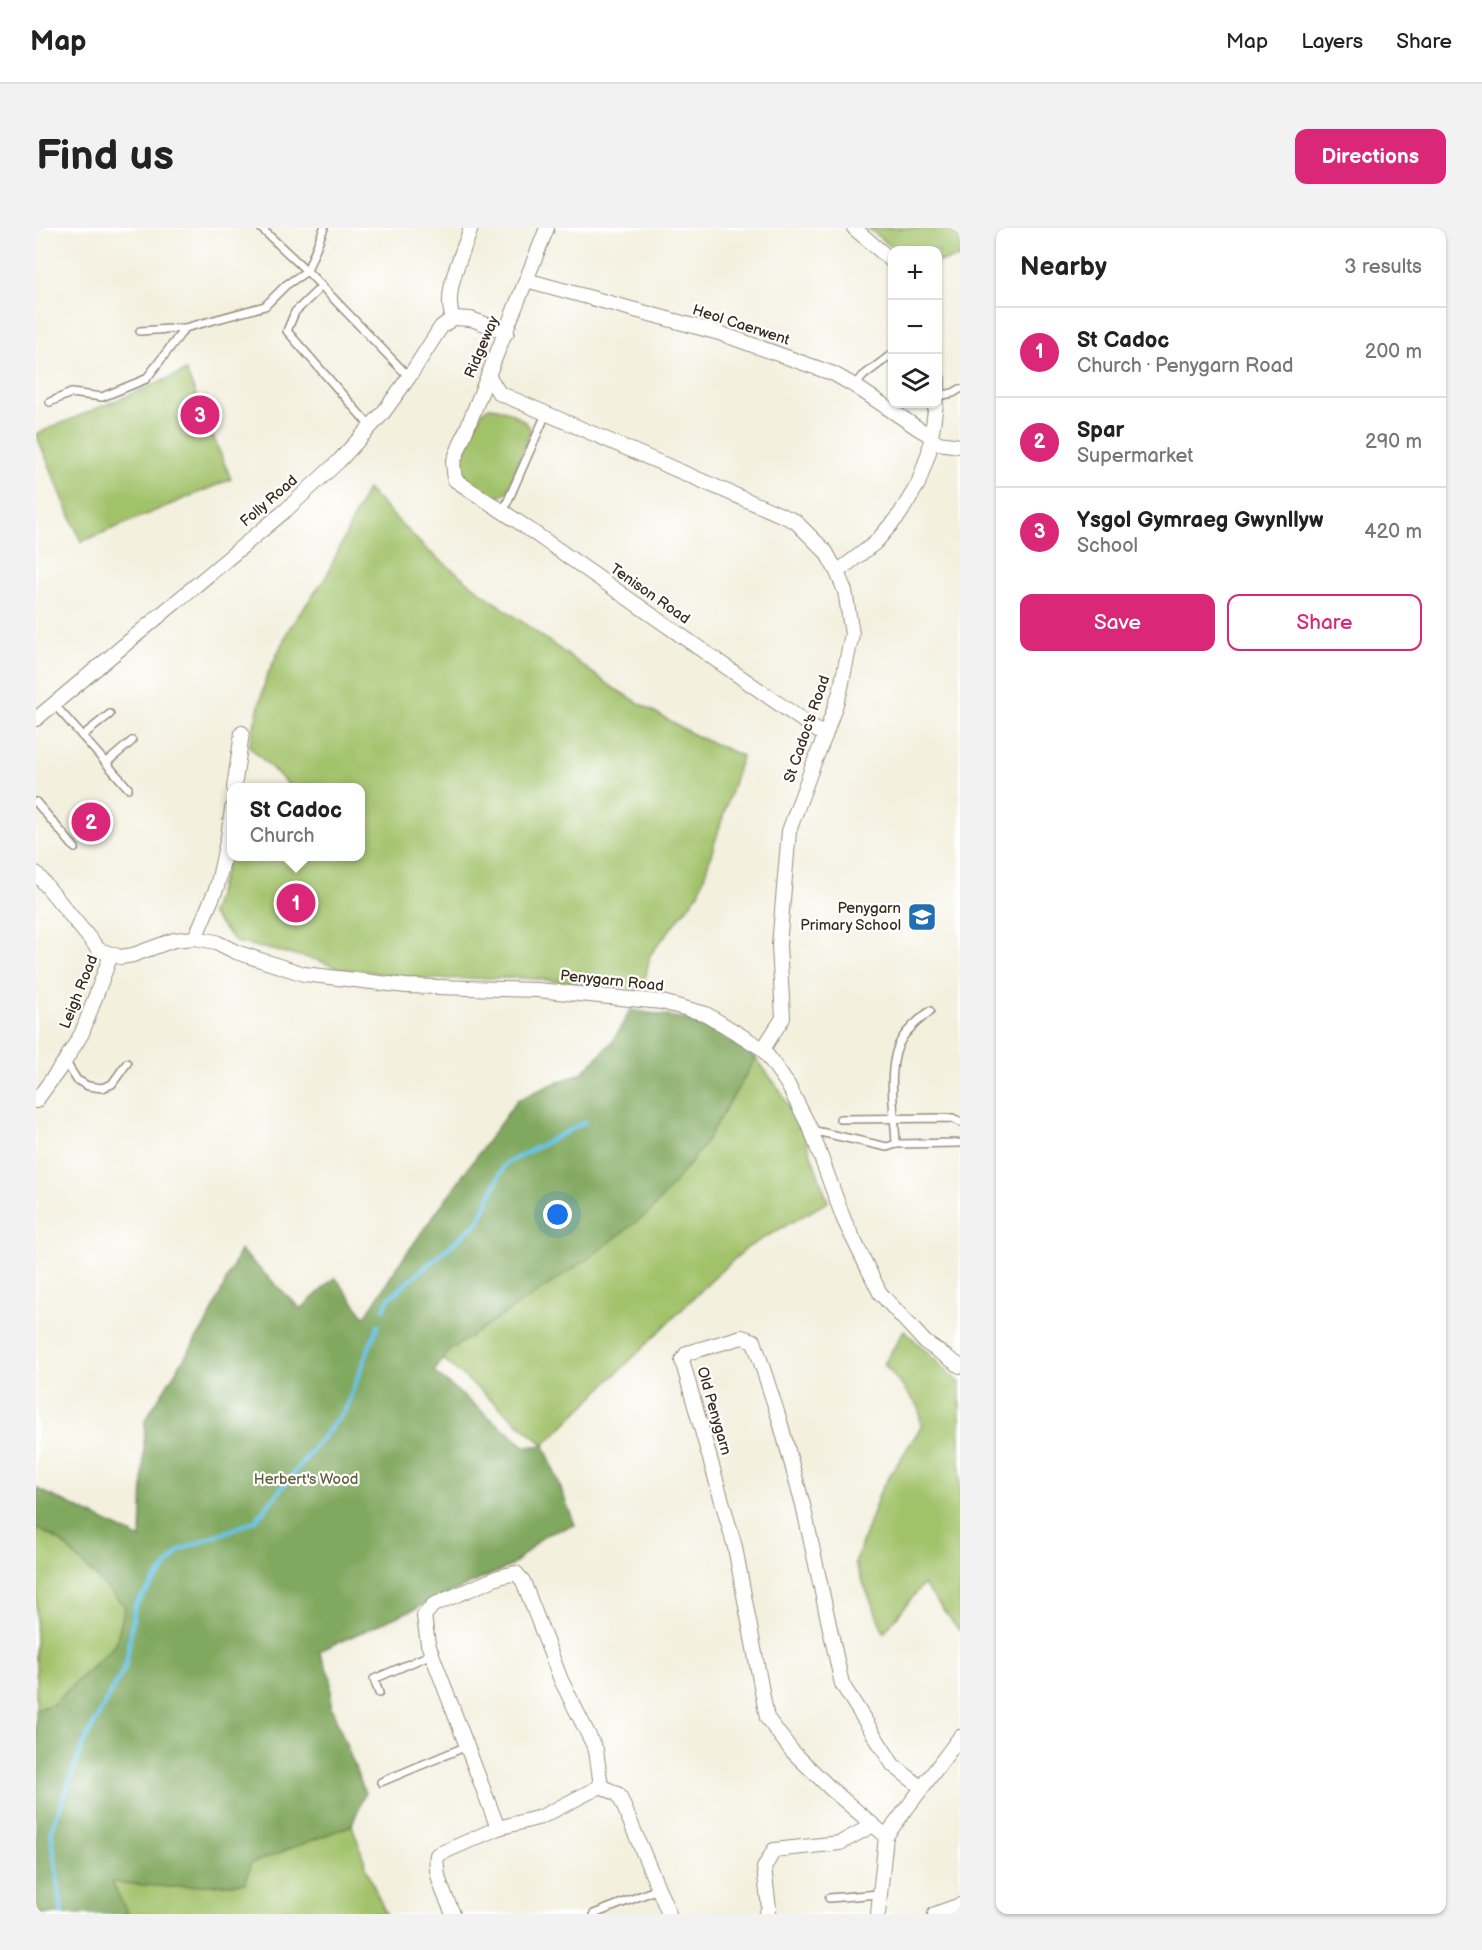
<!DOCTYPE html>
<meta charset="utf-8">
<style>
body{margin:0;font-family:"Balsamiq Sans",sans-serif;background:#f2f2f2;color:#222}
.controls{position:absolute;right:18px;top:18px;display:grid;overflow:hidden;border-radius:12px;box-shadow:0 2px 4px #0004}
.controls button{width:54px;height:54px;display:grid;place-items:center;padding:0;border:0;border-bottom:2px solid #e0e0e0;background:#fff;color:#222;font:30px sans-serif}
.you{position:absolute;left:522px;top:987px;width:21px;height:21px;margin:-15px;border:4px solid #fff;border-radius:50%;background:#1a73e8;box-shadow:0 0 0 9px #1a73e833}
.badge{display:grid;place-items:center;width:39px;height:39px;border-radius:50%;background:#db2777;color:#fff;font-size:20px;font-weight:700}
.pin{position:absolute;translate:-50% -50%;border:3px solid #fff;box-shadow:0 2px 6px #0006}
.popup{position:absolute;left:191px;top:555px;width:138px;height:78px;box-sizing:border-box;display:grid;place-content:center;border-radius:12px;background:#fff;filter:drop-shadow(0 2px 4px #0005);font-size:20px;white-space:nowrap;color:#767676}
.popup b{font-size:22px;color:#222}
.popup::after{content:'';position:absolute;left:50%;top:100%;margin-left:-12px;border:12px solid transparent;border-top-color:#fff}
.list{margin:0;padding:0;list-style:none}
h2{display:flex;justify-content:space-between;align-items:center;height:78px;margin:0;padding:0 24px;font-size:26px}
h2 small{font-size:20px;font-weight:400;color:#767676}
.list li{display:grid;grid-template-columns:39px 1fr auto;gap:18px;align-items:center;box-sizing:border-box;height:90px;padding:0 24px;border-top:2px solid #e0e0e0}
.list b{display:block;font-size:22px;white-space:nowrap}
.list p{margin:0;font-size:20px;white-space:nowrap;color:#767676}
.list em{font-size:20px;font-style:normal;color:#767676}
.actions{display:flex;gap:12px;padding:18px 24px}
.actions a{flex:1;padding:14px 0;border:2px solid #db2777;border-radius:12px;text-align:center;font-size:21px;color:#db2777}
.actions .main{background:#db2777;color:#fff}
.icon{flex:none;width:33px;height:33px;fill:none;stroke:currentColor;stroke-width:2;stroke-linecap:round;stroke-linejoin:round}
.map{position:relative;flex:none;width:924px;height:1686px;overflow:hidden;border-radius:12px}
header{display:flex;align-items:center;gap:36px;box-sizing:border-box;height:84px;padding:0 30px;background:#fff;border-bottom:2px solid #e0e0e0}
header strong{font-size:28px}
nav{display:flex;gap:33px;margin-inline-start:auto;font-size:21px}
.intro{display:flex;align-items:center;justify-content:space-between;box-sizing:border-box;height:144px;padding:0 36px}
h1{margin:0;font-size:42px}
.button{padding:15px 27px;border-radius:12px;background:#db2777;color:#fff;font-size:21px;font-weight:700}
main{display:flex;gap:36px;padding:0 36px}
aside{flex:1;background:#fff;border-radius:12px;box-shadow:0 2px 4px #0004}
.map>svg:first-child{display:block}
.green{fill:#a2c26b;stroke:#6e7644;stroke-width:1.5}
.forest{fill:#81a85f;stroke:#5e693e;stroke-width:1.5}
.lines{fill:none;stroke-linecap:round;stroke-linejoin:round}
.stream{stroke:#69c4e7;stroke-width:4.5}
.service-casing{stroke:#978d7e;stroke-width:10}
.minor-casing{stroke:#978d7e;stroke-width:16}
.service{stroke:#fff;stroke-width:7}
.minor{stroke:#fff;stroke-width:14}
.labels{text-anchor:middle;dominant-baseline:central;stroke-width:4.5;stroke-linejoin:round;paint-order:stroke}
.street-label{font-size:15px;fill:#3b2a1e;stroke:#fff}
.poi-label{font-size:15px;fill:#3b2a1e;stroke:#fff;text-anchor:end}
.park-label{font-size:15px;fill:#5f5f39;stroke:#fff}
</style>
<header>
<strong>Map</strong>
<nav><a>Map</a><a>Layers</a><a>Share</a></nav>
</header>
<div class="intro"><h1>Find us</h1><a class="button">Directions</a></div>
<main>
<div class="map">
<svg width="924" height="1686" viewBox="0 0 924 1686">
<rect width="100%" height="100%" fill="#fff"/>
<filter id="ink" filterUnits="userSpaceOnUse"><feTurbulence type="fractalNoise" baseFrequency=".0167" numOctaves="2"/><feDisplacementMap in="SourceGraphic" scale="12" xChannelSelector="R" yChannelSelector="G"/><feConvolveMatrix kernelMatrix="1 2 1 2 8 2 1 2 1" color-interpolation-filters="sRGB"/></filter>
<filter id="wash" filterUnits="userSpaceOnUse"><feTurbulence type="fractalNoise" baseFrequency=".008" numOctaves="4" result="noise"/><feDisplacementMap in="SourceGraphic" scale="24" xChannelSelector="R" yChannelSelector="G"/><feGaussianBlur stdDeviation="1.35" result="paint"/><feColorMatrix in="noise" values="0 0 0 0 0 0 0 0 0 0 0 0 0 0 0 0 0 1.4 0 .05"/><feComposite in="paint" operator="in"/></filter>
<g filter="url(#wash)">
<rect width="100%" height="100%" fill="#f3f0de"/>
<g class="green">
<polygon points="832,0 924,0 924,32 923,30 902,34 902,22 859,22"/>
<polygon points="150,143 195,251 45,314 0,206"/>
<path d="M453,179C466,179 489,190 495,202L472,263L464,269L455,271C448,266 438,261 432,254C416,238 439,201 446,184Z"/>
<polygon points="331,261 390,321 449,367 579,461 658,507 706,528 663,665 614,727 607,761 488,750 387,751 302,740 281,732 200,714 175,686 195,624 196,628 324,628 324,560 255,559 213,518 230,450 254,399 290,349"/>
<polygon points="720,830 743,861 766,901 792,974 712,1019 684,1044 508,1217 407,1131 413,1123 553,1030 666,920"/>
<polygon points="868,1102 919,1151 924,1154 924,1403 887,1356 848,1405 819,1335 845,1261 885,1199 883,1179 848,1136"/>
<polygon points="0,1299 24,1313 89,1378 80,1416 17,1476 0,1482"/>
<polygon points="316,1597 335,1652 350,1686 92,1686 75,1654 134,1659 210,1655 214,1636"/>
</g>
<polygon class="forest" points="594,782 651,791 697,815 720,830 666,920 616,982 553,1030 413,1123 398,1144 490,1219 508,1217 539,1297 509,1307 475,1338 283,1423 295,1450 295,1478 329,1565 316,1597 214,1636 210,1655 134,1659 76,1654 92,1686 0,1686 0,1482 17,1476 80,1416 89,1378 24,1313 0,1299 0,1260 105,1311 109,1192 173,1091 204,1022 265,1081 299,1049 329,1089 363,1036 481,872 512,858 546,845 577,813"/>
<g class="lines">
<g class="stream">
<polyline points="348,1081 352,1071 442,994 469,936 549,894"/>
<polyline points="26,1686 15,1603 47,1516 90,1437 99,1377 144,1322 219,1293 309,1182 342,1097"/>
</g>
</g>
</g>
<g filter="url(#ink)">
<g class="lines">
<g class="service-casing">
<g id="service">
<polyline points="225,0 271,43 373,149"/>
<polyline points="286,58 259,84 251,103 334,198"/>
<polyline points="104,103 149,100"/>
<polyline points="819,158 827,148 856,126"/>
<polyline points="902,168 917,165 924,161"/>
<polyline points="14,174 35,165 66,169 110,151 149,100 229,78 250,57 271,43 288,0"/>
<polyline points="467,284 510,186"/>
<polyline points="18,476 92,560"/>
<polyline points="46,508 74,486"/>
<polyline points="70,535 96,513"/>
<polyline points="0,574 39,620"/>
<polyline points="29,833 41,852 52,858 66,860 76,856 91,835"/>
<polyline points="804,891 917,890 924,894"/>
<path d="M775,902L851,919L860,916C859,885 849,835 867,809C874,799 884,791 894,783"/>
<polyline points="860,916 924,915"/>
<polyline points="343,1465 338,1451 396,1426"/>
<polyline points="345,1554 431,1518"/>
<polyline points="793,1670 844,1666"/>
<polyline points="558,1686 622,1661"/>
</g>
</g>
<g class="minor-casing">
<g id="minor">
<polyline points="511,0 417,235 419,252 481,293 789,508"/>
<polyline points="818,0 856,33"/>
<polyline points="490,52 683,105 798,146 819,158 883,201 895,208"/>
<path d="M417,90C406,64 427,25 435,0"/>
<polyline points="452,147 463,165 759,293 790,324 801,344 809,363 816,406 804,464 789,508 777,537 753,603 743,717 747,790 727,821"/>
<polyline points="902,151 902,161"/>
<polyline points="895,214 924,218"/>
<polyline points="801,344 839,315 864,286 882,256 893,224 900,176"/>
<polyline points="0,491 250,282 303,233 347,185 373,149 405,99 417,90 435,91 471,104"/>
<polyline points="198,560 206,505"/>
<polyline points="0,645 63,722 85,729 97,727 138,712 159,710 180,714 200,724 268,746 370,758 501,762 626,774 670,786 727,821 752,857 775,902 808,992 844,1065 889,1114 924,1138"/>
<polyline points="159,710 181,659 192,609 196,581"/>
<polyline points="0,873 29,833 46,805 75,727"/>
<polyline points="565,1558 505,1589 462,1600 392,1416 388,1388 397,1377 463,1349 480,1345 487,1353 525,1452 560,1522 565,1558 583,1567 633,1686"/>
<polyline points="850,1608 795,1561 756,1523 731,1490 699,1319 646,1132 651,1125 706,1109 718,1113 743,1190 767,1277 806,1456 857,1537 885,1559"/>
<path d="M417,1686C409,1667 398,1648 401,1627L462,1600"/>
<polyline points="730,1686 733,1680 728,1640 738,1622 804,1615 837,1597"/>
<polyline points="842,1686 850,1608 924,1509"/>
<polyline points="899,1686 924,1677"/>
</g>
</g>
<use href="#service" class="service"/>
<use href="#minor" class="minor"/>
</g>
</g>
<defs>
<g id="school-square" transform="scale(1.5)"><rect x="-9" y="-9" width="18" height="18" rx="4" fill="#1f6fb2" stroke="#fff"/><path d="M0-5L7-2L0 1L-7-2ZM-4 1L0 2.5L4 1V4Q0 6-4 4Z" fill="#fff"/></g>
</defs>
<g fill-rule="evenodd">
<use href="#school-square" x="886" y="689"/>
</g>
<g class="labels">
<g class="street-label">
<text transform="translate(705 97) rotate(18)">Heol Caerwent</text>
<text transform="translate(446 119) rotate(-67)">Ridgeway</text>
<text transform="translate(233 273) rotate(-41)">Folly Road</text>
<text transform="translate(614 366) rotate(35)">Tenison Road</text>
<text transform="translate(771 501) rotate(-71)">St Cadoc's Road</text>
<text transform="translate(576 753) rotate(6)">Penygarn Road</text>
<text transform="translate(43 764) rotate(-68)">Leigh Road</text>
<text transform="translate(678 1183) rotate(74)">Old Penygarn</text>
</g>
<g class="poi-label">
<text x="865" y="680">Penygarn<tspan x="865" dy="17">Primary School</tspan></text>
</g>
<g class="park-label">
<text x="270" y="1251">Herbert's Wood</text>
</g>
</g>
</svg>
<div class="controls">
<button>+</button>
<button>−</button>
<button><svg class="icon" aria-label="layers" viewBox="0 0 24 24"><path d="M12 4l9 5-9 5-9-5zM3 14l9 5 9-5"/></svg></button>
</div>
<div class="you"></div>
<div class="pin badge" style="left:260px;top:675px">1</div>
<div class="popup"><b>St Cadoc</b>Church</div>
<div class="pin badge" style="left:55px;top:594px">2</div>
<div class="pin badge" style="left:164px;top:187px">3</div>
</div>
<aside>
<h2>Nearby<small>3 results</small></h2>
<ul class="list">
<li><span class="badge">1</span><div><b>St Cadoc</b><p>Church · Penygarn Road</p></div><em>200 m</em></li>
<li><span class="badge">2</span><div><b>Spar</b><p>Supermarket</p></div><em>290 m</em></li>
<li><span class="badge">3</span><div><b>Ysgol Gymraeg Gwynllyw</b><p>School</p></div><em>420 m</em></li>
</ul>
<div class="actions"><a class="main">Save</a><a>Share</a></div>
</aside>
</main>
